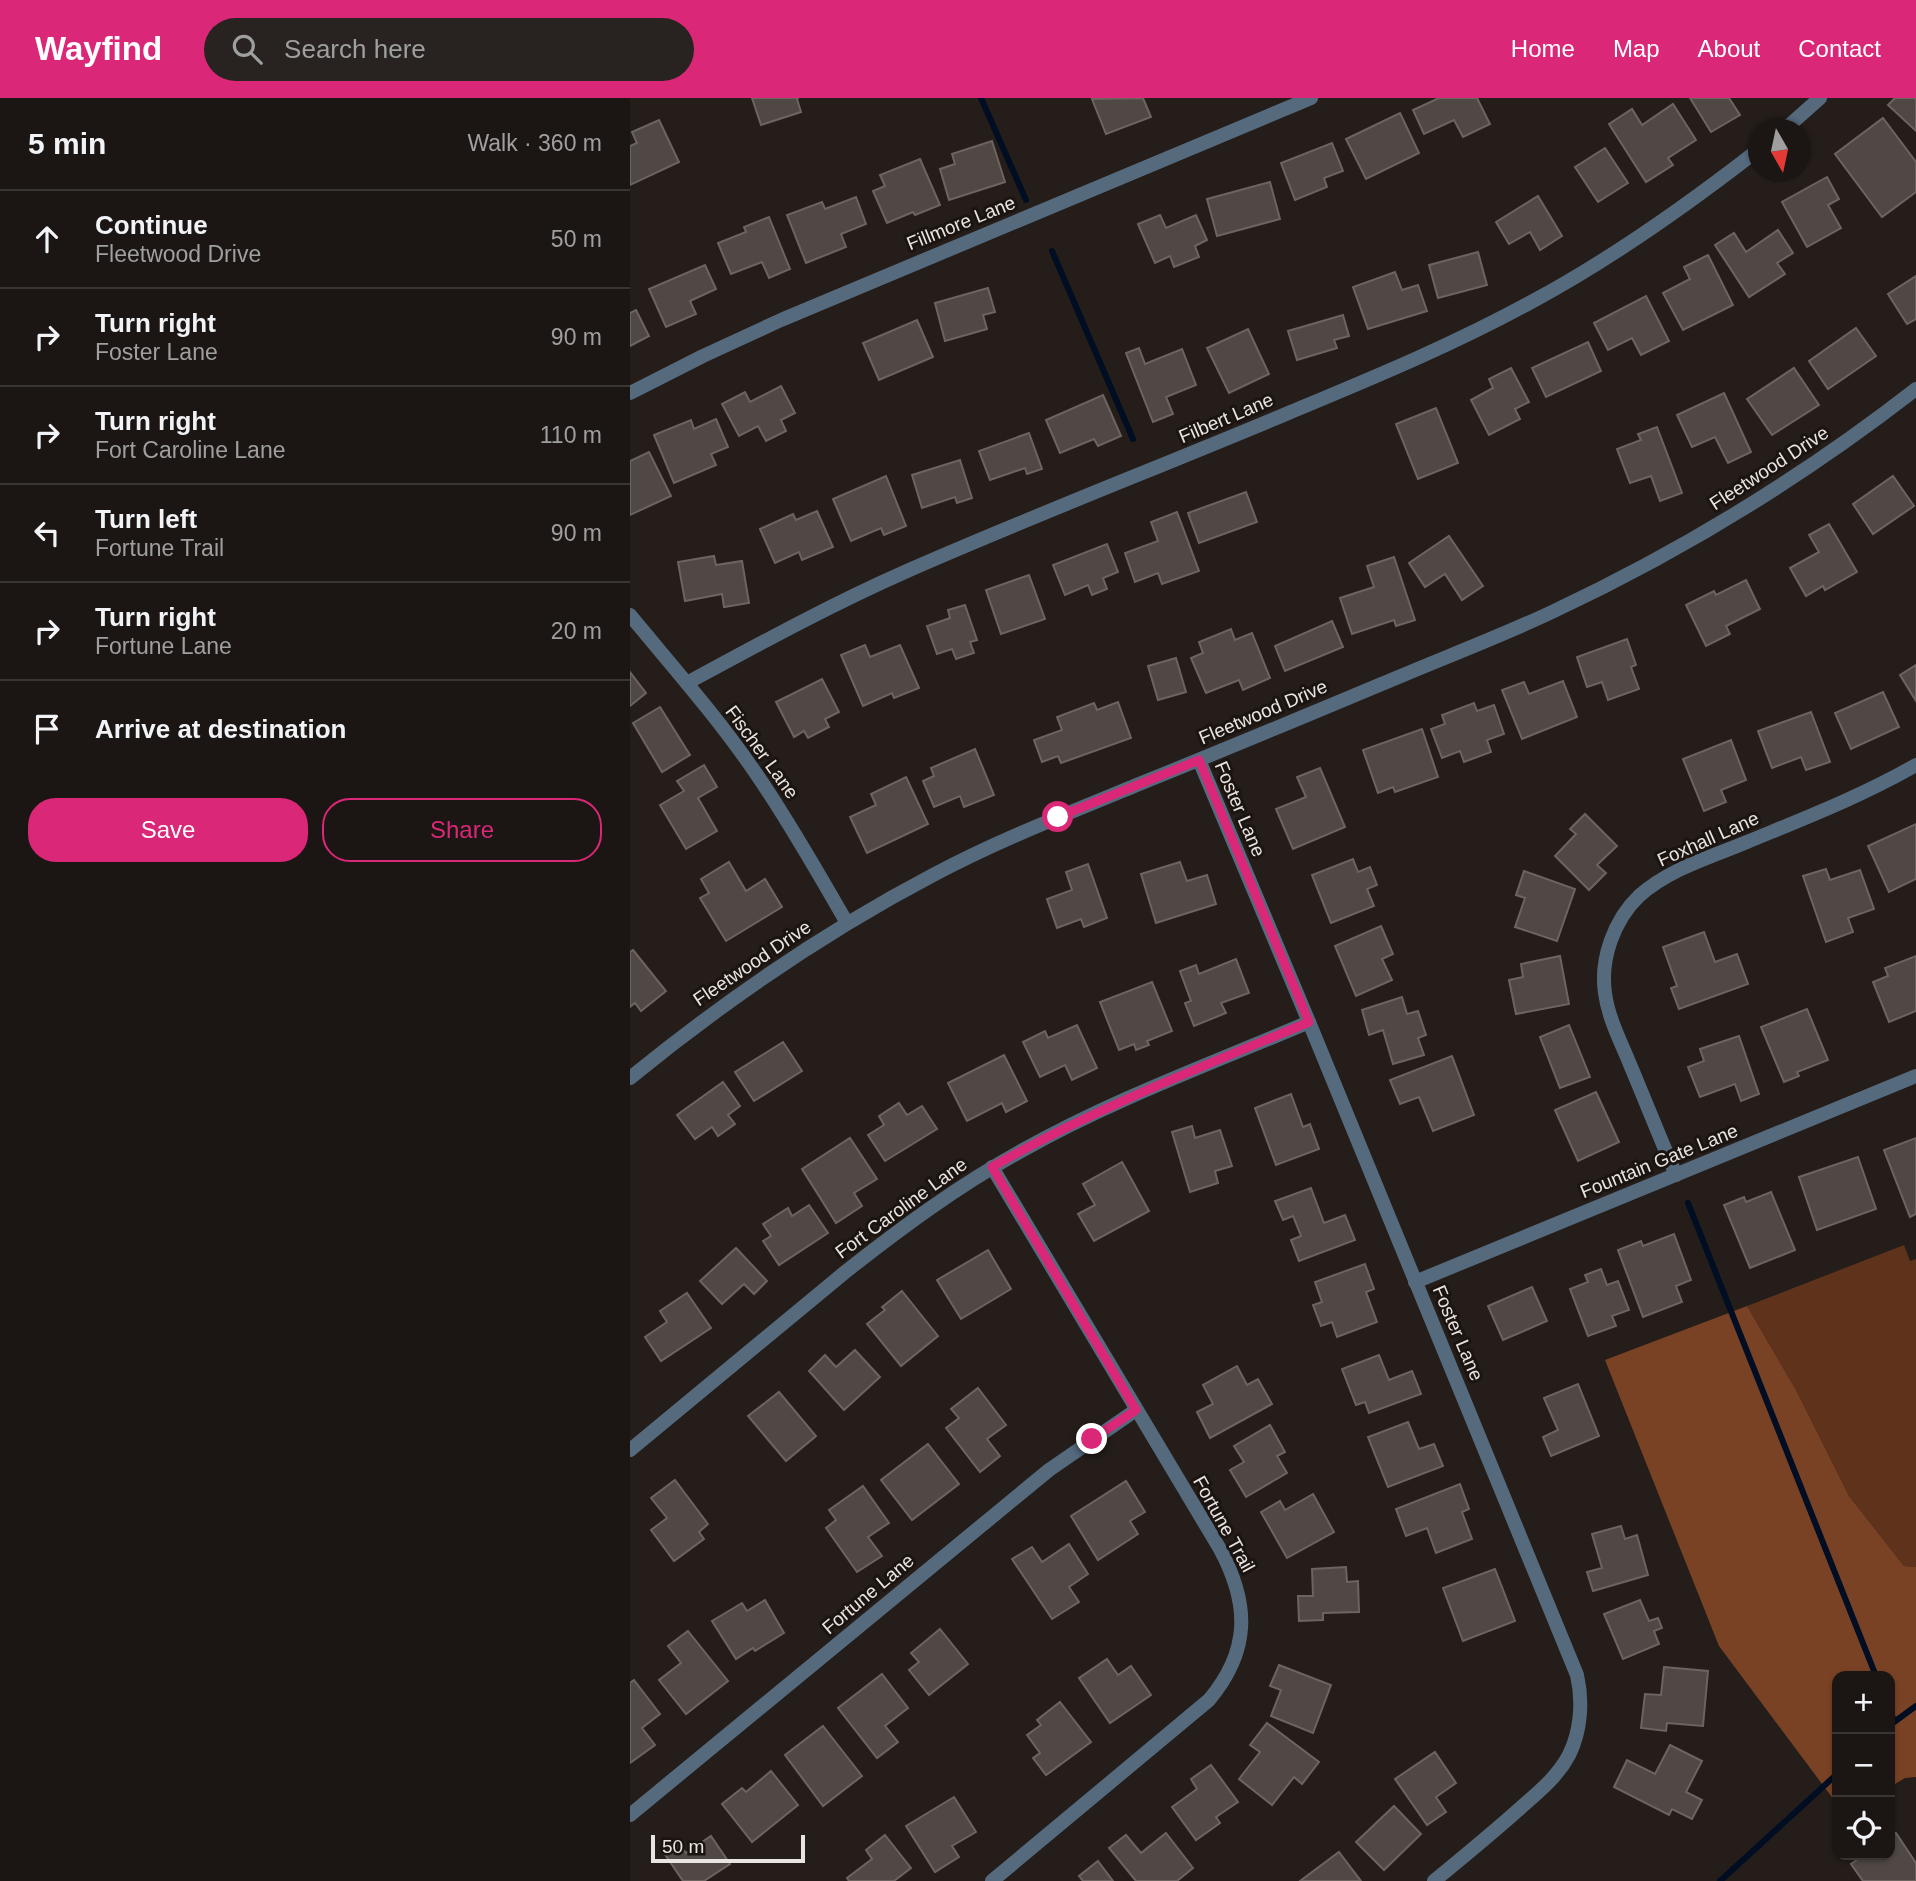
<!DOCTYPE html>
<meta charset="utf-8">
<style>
body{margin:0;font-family:Arial,sans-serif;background:#282321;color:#f1f3f6}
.controls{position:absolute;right:21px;bottom:21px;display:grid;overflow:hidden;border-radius:14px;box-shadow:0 2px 5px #0004}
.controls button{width:63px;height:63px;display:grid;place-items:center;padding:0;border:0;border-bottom:2px solid #393533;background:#1b1613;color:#f1f3f6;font:35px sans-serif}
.compass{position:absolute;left:1118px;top:21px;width:63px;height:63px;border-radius:50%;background:#1b1613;box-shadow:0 2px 5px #0004;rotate:171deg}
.scale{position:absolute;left:21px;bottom:18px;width:154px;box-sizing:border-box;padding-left:7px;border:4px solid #e9e4e1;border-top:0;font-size:19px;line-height:24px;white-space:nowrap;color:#e9e4e1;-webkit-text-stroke:5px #1b1410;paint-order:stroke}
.stop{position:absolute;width:21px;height:21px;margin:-16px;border:5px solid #db2777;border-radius:50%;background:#fff}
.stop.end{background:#db2777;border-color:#fff;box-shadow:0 2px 7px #0008}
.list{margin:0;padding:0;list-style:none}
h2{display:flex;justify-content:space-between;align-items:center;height:91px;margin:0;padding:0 28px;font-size:30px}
h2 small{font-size:23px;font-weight:400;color:#a09fa0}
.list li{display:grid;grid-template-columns:46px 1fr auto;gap:21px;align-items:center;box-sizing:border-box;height:98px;padding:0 28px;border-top:2px solid #393533}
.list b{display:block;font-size:26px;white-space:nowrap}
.list p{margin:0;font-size:23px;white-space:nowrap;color:#a09fa0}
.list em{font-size:23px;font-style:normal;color:#a09fa0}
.actions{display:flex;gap:14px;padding:21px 28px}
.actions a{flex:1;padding:16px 0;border:2px solid #db2777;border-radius:28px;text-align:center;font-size:24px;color:#db2777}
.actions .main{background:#db2777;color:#fff}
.icon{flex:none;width:38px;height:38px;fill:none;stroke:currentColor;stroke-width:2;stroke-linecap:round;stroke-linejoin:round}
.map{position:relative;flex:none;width:1286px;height:1783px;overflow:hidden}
header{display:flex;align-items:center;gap:42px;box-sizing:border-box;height:98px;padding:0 35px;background:#db2777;color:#fff}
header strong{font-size:33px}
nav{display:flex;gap:38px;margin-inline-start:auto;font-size:24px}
.search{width:490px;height:63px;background:#282321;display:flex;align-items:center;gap:18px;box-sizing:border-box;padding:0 24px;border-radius:38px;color:#a09fa0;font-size:26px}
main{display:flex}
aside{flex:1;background:#1b1613}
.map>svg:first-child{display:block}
.green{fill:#5e321b}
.forest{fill:#7a4224}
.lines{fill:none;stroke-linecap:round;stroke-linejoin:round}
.stream{stroke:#000d22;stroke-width:6}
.building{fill:#504844;stroke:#6d6460;stroke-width:2}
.minor{stroke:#566a7e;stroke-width:14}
.route{stroke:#db2777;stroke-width:9}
.labels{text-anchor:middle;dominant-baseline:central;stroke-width:6;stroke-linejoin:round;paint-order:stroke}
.street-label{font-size:19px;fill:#e9e4e1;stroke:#1b1410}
</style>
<header>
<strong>Wayfind</strong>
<div class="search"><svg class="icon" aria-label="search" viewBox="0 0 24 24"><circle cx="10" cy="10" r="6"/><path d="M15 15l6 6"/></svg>Search here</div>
<nav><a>Home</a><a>Map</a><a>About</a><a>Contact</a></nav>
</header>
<main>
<aside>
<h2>5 min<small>Walk · 360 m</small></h2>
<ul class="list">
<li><svg class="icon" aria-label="ahead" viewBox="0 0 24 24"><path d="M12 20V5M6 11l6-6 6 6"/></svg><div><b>Continue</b><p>Fleetwood Drive</p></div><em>50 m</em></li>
<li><svg class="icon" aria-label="right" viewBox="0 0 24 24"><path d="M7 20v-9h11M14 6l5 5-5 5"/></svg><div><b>Turn right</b><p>Foster Lane</p></div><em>90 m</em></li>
<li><svg class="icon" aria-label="right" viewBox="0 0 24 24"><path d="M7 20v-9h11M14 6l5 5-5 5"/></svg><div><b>Turn right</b><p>Fort Caroline Lane</p></div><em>110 m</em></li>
<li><svg class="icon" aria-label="left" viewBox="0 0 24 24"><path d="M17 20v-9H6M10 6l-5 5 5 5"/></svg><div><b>Turn left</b><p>Fortune Trail</p></div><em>90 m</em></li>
<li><svg class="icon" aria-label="right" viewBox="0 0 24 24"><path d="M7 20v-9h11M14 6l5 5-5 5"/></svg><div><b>Turn right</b><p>Fortune Lane</p></div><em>20 m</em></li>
<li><svg class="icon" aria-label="arrive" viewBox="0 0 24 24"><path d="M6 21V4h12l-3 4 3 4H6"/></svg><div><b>Arrive at destination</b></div></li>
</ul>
<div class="actions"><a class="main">Save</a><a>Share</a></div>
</aside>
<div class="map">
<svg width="1286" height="1783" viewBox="0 0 1286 1783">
<rect width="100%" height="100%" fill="#241d19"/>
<polygon class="green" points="1274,1147 1280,1163 1286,1161 1286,1469 1274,1468 1219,1398 1166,1292 1117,1208"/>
<polygon class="forest" points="1117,1208 1166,1292 1219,1398 1274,1468 1286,1469 1286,1679 1275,1680 1260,1689 1260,1578 1207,1578 1207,1706 1089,1548 975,1262"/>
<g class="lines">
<g class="stream">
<polyline points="351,0 396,102"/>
<polyline points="422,153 503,341"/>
<polyline points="1058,1105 1246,1578"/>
<polyline points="1260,1612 1264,1623"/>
<polyline points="1260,1627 1286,1608"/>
<polyline points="1090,1783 1207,1676"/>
</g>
</g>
<g class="building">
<polygon points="122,0 168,0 167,1 171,14 131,27"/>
<polygon points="513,0 521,19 476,36 462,1"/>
<polygon points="809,0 847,0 860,26 833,39 824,22 794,36 783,12"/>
<polygon points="1060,0 1099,0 1110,17 1081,34"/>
<polygon points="1265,0 1286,0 1286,33 1258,7"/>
<polygon points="1043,6 1066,42 1038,60 1043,67 1016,84 979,26 1002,11 1012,27"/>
<polygon points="770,15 789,55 736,81 716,41"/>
<polygon points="1253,20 1286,64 1286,94 1252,119 1205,56"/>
<polygon points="29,22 49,64 0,87 0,48 7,45 2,34"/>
<polygon points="362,43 375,84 319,102 310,71 325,66 322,56"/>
<polygon points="702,45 713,73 694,80 697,89 665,102 651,65"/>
<polygon points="975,50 998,85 968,104 945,69"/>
<polygon points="290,61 310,107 285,117 283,114 257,125 243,93 255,88 250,77"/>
<polygon points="1197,79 1209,101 1198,107 1211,130 1177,149 1152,104"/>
<polygon points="640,84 650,121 587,138 577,101"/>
<polygon points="908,98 932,138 910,152 900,134 879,146 866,124"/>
<polygon points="226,99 236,126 211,136 216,149 176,165 157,117 192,104 195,111"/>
<polygon points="530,117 536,130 566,117 577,142 565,148 569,159 544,169 540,158 525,165 508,126"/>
<polygon points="139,119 160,171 139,180 132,164 101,176 88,145 116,134 114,129"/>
<polygon points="1148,132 1163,155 1147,165 1155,176 1119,199 1085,147 1104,135 1116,154"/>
<polygon points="848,154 857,187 808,200 799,167"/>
<polygon points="1078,157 1103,207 1053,232 1033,195 1060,181 1054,169"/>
<polygon points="75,167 86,191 60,203 66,216 36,229 19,191"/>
<polygon points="765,174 772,192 788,187 797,213 738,231 723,189"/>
<polygon points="1286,178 1286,221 1277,226 1258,196"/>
<polygon points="358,190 365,214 353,217 357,231 315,243 305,205"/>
<polygon points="1016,198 1039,243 1011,257 1002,240 978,252 964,225"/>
<polygon points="6,212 19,238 0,248 0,215"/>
<polygon points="713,217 719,238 704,242 707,250 667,262 658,233"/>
<polygon points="287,222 303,259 249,282 233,245"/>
<polygon points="1226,230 1246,258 1198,291 1179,263"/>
<polygon points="618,231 639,276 599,295 577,250"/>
<polygon points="958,244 971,273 916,299 902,270"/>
<polygon points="509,250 515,266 552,251 566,287 536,299 543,316 523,324 496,255"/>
<polygon points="881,270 899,304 885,311 890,321 859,337 841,302 863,290 859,281"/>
<polygon points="1164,270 1189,307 1142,337 1117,301"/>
<polygon points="151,288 165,315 151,322 156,333 136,343 128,328 109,338 92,306 115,294 120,304"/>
<polygon points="1094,295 1121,354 1098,365 1085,339 1062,349 1047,317"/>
<polygon points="473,297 491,338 468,348 464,341 430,355 416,322"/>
<polygon points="806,310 828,365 788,381 766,326"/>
<polygon points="86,321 98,349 81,356 86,367 44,385 24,337 61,322 64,331"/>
<polygon points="1027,329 1052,395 1030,403 1021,378 1000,385 987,351 1011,342 1008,336"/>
<polygon points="399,335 412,371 397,376 395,370 360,382 349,353"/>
<polygon points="19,354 41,398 0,417 0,363"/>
<polygon points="330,362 342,400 327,405 325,399 292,410 282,377"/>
<polygon points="256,378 276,428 254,437 251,430 221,443 203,401"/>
<polygon points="1263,378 1284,408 1243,436 1223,406"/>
<polygon points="616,394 627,424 569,445 558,415"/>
<polygon points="187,413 203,449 172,462 169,454 145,465 130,431 163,416 166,422"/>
<polygon points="547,414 569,473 532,486 528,475 505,484 495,455 528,443 521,424"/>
<polygon points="1199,426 1227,474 1195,492 1193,488 1176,498 1160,470 1189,454 1179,437"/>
<polygon points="819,438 853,488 832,502 815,476 795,489 779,465"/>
<polygon points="477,446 488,474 473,480 477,491 462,497 458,487 435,497 423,467"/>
<polygon points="84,458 86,467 112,463 119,505 94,509 92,496 55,503 48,464"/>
<polygon points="764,459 785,522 766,528 764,522 722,536 710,500 744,489 737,468"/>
<polygon points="399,477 415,521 371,536 356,492"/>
<polygon points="1116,482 1130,511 1096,528 1100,536 1076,548 1056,507 1084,493 1086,497"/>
<polygon points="335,507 347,542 340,544 344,555 326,561 322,551 307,556 297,528 320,520 318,512"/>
<polygon points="702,523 713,549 655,573 645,548"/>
<polygon points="601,531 605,542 622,535 640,580 613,592 609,582 576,595 561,560 573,555 569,544"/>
<polygon points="997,541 1006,567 1001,569 1009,591 978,602 972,584 957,589 947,559"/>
<polygon points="235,547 240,559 270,547 289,590 264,600 262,595 233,608 211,557"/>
<polygon points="546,560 556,594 528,602 518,568"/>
<polygon points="1286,567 1286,603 1270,577"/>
<polygon points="0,574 16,595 0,608"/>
<polygon points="192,581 209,614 195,621 199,629 178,640 174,633 164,639 146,604"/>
<polygon points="933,583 947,619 892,641 872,592 894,584 899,596"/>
<polygon points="1253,594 1269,629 1221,651 1205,615"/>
<polygon points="488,604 501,640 431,665 428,658 412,664 404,642 432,632 427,619 464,605 467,612"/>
<polygon points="844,605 847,613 864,607 874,636 857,642 861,654 834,664 830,653 812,660 801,631 815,626 812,617"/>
<polygon points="30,609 60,657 32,674 3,625"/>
<polygon points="1181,614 1200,664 1176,672 1171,659 1142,670 1128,633"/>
<polygon points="792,631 808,679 765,694 763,689 748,695 733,652"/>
<polygon points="1101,642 1116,682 1091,692 1096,704 1074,713 1053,661"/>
<polygon points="345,651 364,697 334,709 330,698 304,709 293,683 304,678 301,670"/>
<polygon points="74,667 87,689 68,700 87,733 56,751 30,707 54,693 47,683"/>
<polygon points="690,670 715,729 663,751 646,711 676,699 667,679"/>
<polygon points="276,679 298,726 237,755 220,719 246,707 241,696"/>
<polygon points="955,716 987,748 967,767 976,775 959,792 925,758 946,736 940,731"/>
<polygon points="1286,726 1286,781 1259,794 1238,748"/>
<polygon points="723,761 728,774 740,769 747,787 737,791 744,808 701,825 682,777"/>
<polygon points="99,764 116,793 135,781 152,809 96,843 70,800 79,795 71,781"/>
<polygon points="550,764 557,783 577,777 586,806 526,825 511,776"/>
<polygon points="458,766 477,820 454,829 451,821 427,830 417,801 442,792 436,774"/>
<polygon points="1196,771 1200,782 1230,772 1244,811 1218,820 1223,834 1196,844 1173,778"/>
<polygon points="894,773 945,791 927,843 885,829 895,800 886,797"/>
<polygon points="751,828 763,856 752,861 762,882 726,898 705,848"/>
<polygon points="1074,834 1085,864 1107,856 1118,886 1049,911 1041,890 1047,888 1033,849"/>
<polygon points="3,852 36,893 11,913 5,905 0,909 0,854"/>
<polygon points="930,858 939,906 886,916 879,882 893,879 891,866"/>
<polygon points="1286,858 1286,913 1259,924 1243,884 1258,878 1255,870"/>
<polygon points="606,861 619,895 591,905 596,915 564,928 555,905 561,903 550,873 566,867 569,876"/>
<polygon points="522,884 542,933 517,943 519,947 506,952 504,946 489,952 470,904"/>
<polygon points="772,899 777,916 788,913 796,937 788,940 794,957 763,966 753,932 739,937 732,912"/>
<polygon points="1177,911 1198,962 1167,974 1169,978 1154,984 1131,929"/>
<polygon points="447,927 467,970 442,982 435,967 410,979 393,944 415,933 418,940"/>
<polygon points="939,927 960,979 930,990 910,939"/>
<polygon points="1109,938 1129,996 1111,1003 1105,986 1070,999 1058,969 1074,963 1070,951"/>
<polygon points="153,944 172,973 124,1003 105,974"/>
<polygon points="374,957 397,1003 376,1014 372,1005 337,1023 318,985"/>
<polygon points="822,958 844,1017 803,1033 789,999 770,1006 760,982"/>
<polygon points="93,984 110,1008 98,1017 105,1026 88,1038 82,1029 65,1041 47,1017"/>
<polygon points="966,994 989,1044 948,1063 925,1012"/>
<polygon points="661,996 673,1029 680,1026 689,1051 646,1067 625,1010"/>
<polygon points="269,1005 277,1017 292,1008 307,1031 255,1063 238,1037 254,1027 249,1018"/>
<polygon points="562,1028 565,1040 590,1032 602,1068 585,1073 588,1085 560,1094 542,1034"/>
<polygon points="220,1040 247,1081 224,1095 232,1108 206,1125 172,1071"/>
<polygon points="1286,1040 1286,1116 1280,1119 1254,1052"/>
<polygon points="1228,1059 1246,1111 1187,1132 1169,1079"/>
<polygon points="492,1064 519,1113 464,1143 448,1116 465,1107 453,1086"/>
<polygon points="681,1090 694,1125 715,1117 725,1142 669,1163 661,1142 671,1138 663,1118 653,1122 645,1103"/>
<polygon points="1141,1094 1165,1152 1120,1170 1094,1107 1114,1099 1116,1104"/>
<polygon points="179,1107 198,1135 149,1167 133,1143 141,1138 133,1126 158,1110 162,1118"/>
<polygon points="1044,1136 1061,1182 1046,1188 1052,1204 1013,1219 988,1152 1011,1143 1013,1148"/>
<polygon points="106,1150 137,1183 124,1196 114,1186 92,1206 70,1183"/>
<polygon points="358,1152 381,1191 331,1221 307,1182"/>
<polygon points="735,1166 744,1191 736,1194 747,1224 707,1239 702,1224 691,1228 683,1207 692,1204 685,1184"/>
<polygon points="971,1171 977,1187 988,1183 999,1212 982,1218 986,1228 958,1238 940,1191 958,1184 955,1177"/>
<polygon points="902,1189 917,1223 873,1242 858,1208"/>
<polygon points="272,1193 308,1238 271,1268 237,1226 255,1212 252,1209"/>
<polygon points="57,1195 81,1230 31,1263 15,1239 37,1224 30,1213"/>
<polygon points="225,1252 250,1279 214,1312 179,1273 195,1257 206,1269"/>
<polygon points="749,1257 759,1282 782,1273 791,1296 739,1315 735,1304 726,1307 712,1271"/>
<polygon points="607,1268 617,1287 628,1281 642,1306 580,1340 567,1314 583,1306 573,1287"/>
<polygon points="948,1286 969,1338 921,1358 913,1339 928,1332 914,1300"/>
<polygon points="348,1290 376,1327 357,1341 370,1358 350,1374 316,1330 329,1320 321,1311"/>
<polygon points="149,1294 186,1338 156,1363 118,1318"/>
<polygon points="778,1324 789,1351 804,1346 813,1368 758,1389 738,1339"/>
<polygon points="640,1327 655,1354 647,1358 657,1375 616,1399 600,1372 614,1364 604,1348"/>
<polygon points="298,1346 329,1386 282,1422 251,1382"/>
<polygon points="45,1382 78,1426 69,1434 74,1441 44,1463 21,1432 37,1420 21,1400"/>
<polygon points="496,1383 515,1414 500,1423 508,1436 468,1462 441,1418"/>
<polygon points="830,1386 839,1411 832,1414 842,1441 806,1455 797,1430 776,1438 766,1411"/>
<polygon points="233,1388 259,1425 238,1439 252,1458 227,1474 196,1430 206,1422 199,1412"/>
<polygon points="683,1396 704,1434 657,1460 631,1414 650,1403 655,1412"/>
<polygon points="991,1428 995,1441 1007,1437 1018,1477 963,1493 957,1474 972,1470 962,1436"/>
<polygon points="439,1446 458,1476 439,1489 449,1504 422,1521 382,1461 402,1449 412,1464"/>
<polygon points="716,1469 717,1484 728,1483 729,1514 693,1515 693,1522 669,1523 668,1498 683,1498 682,1471"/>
<polygon points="865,1471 885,1523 833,1543 813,1490"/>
<polygon points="135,1502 154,1535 125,1553 123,1550 106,1561 82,1523 112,1505 117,1513"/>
<polygon points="1010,1502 1019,1523 1028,1520 1032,1530 1024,1533 1029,1546 993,1561 974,1516"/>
<polygon points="310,1531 338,1566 299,1597 279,1572 289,1564 281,1555"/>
<polygon points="58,1533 98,1583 56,1616 29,1582 51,1565 38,1548"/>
<polygon points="477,1561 488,1577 501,1568 521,1597 480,1625 449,1580"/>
<polygon points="649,1567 701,1587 683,1635 641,1618 651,1592 640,1588"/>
<polygon points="1034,1569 1078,1573 1073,1628 1037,1625 1036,1633 1011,1630 1015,1596 1031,1597"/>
<polygon points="252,1576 278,1610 255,1628 268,1644 247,1660 208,1610"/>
<polygon points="4,1582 30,1616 12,1630 25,1647 0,1665 0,1585"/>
<polygon points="430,1604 461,1644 416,1677 403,1660 410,1655 397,1637 411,1627 407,1622"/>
<polygon points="637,1625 689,1664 672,1686 664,1679 642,1707 609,1681 630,1654 620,1647"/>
<polygon points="193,1628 232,1678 193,1708 155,1657"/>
<polygon points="1040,1647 1072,1663 1056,1694 1072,1702 1062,1721 1042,1711 1039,1717 984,1689 997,1662 1025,1676"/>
<polygon points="805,1654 826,1685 806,1699 816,1714 797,1727 765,1681"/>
<polygon points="581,1667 608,1704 586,1719 590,1725 566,1742 542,1709 567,1691 561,1681"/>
<polygon points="141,1673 168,1707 122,1744 92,1706 112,1690 116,1694"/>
<polygon points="324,1699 346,1734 322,1748 329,1759 305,1774 276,1728"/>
<polygon points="764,1708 791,1736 754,1772 726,1744"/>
<polygon points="536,1735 563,1770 547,1783 506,1783 479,1750 496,1737 511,1755"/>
<polygon points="1266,1735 1286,1765 1286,1783 1233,1783 1221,1766 1234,1757 1260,1757 1260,1739"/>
<polygon points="255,1737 281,1770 264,1783 219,1783 217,1780 242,1761 236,1752"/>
<polygon points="81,1738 100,1766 74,1783 53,1783 34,1755 48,1744 56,1755"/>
<polygon points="709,1754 731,1783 670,1783"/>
<polygon points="468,1763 483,1783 453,1783 449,1778"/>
</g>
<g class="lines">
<g class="minor">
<polyline points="1154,32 1190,0"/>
<polyline points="0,295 73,258 151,222 681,0"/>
<path d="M0,517C43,569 89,621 127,677C160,725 188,775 217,825"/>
<path d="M57,585C129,546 202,506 277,473C402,418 530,369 656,316C740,281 823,247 903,203C983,160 1056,108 1128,52"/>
<path d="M569,662L679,924L947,1577C953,1603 951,1633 939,1657C927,1680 906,1696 887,1713C860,1737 832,1760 804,1783"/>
<path d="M0,980C97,901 194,834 305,776C373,740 444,713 514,684C599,650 682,615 766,580C818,558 871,538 922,514C1052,453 1173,379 1286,291"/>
<path d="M362,1069L590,1451C620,1507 620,1553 579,1602L362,1783"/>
<path d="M1046,1077C1030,1040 1015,1002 999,964C990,942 978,919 975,895C970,861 984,822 1009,798C1039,771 1081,759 1117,744C1175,720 1232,698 1286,667"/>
<polyline points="785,1184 1286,978"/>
<path d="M0,1352L214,1175C271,1130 329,1087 393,1052C484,1001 583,965 679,924"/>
<polyline points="0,1717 419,1372 506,1312"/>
</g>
</g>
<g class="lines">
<path class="route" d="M428,719L569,662L679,924C572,969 463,1011 362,1069L506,1312L462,1341"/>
</g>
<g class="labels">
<g class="street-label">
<text transform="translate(331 125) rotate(-22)">Fillmore Lane</text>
<text transform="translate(596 320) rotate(-23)">Filbert Lane</text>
<text transform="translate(1139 370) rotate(-33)">Fleetwood Drive</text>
<text transform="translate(633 614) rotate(-23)">Fleetwood Drive</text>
<text transform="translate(132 654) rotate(54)">Fischer Lane</text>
<text transform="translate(610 711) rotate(67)">Foster Lane</text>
<text transform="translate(1078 741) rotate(-24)">Foxhall Lane</text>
<text transform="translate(122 865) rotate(-34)">Fleetwood Drive</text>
<text transform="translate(1029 1063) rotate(-22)">Fountain Gate Lane</text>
<text transform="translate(271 1110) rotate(-36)">Fort Caroline Lane</text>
<text transform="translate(828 1235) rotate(67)">Foster Lane</text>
<text transform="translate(594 1426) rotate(61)">Fortune Trail</text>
<text transform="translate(238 1496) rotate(-40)">Fortune Lane</text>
</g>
</g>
</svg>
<div class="controls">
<button>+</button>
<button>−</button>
<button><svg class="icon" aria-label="locate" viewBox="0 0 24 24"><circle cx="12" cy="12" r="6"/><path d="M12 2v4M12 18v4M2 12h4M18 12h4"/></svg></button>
</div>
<svg class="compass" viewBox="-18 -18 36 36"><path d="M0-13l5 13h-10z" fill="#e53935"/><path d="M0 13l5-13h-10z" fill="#a09fa0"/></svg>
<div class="scale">50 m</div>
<div class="stop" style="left:428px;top:719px"></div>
<div class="stop end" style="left:462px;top:1341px"></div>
</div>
</main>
